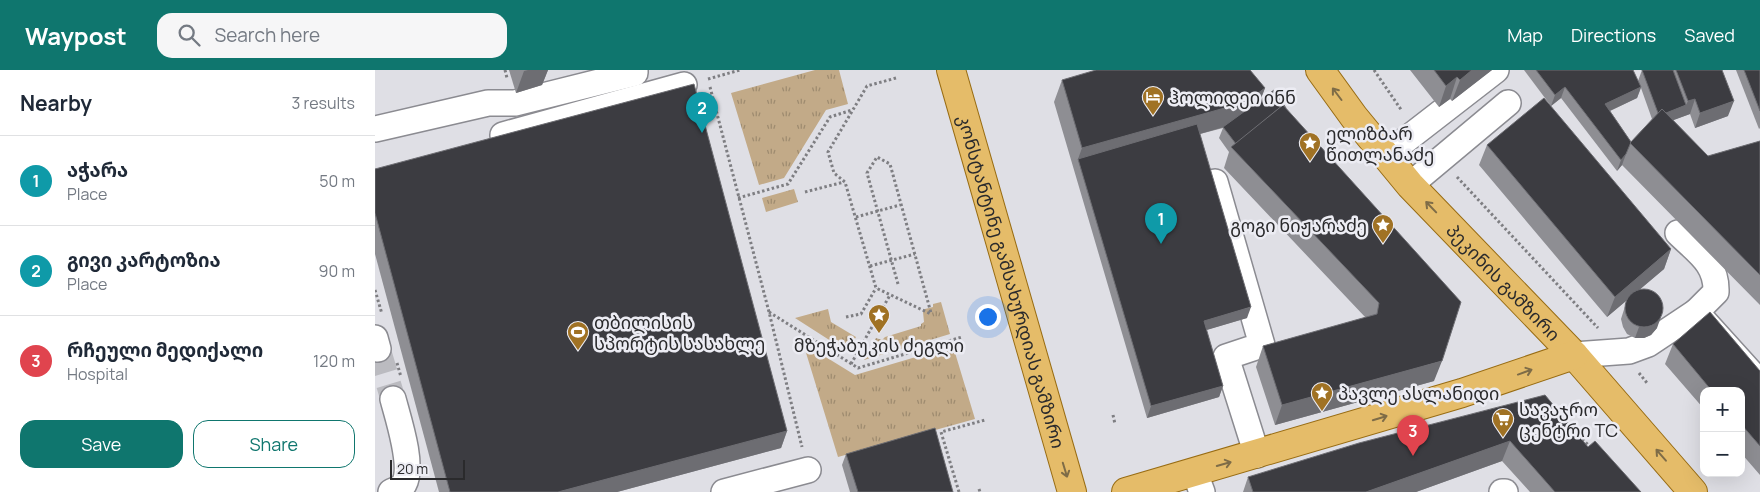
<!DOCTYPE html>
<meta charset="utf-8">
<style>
body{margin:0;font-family:Manrope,"Noto Sans Georgian",sans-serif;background:#f6f6f7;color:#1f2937}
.controls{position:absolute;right:15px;bottom:15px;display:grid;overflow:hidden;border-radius:10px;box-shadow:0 5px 20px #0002}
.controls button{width:45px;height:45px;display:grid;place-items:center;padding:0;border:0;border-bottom:1px solid #e0e1e3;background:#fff;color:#1f2937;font:25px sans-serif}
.scale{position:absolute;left:15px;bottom:12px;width:75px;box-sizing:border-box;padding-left:5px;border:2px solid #2a2a2c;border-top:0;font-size:14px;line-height:18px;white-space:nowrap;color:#2a2a2c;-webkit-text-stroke:4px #ececf3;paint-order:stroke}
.you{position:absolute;left:612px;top:246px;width:18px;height:18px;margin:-12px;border:4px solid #fff;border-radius:50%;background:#1a73e8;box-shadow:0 0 0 8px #1a73e833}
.badge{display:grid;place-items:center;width:32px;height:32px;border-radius:50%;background:#0f766e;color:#fff;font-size:16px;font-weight:700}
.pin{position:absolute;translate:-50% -41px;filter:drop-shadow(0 1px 2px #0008)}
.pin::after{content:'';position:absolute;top:26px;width:18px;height:15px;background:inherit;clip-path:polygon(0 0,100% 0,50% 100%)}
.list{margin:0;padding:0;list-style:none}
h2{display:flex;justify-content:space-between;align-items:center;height:65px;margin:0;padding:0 20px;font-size:21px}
h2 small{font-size:16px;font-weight:400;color:#747a83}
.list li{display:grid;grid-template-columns:32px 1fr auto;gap:15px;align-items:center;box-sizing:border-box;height:90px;padding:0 20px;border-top:1px solid #e0e1e3}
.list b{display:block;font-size:19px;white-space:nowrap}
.list p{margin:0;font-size:16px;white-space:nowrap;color:#747a83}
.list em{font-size:16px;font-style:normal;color:#747a83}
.actions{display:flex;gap:10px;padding:15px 20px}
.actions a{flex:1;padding:11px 0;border:1px solid #0f766e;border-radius:15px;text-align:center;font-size:18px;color:#0f766e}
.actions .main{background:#0f766e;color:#fff}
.icon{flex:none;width:28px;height:28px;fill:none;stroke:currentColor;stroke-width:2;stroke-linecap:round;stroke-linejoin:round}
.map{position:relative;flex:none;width:1385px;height:422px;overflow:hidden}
header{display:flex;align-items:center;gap:30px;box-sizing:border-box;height:70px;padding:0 25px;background:#0f766e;color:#fff}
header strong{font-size:24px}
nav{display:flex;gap:28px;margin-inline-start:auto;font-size:18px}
.search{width:350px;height:45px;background:#f6f6f7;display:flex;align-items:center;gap:12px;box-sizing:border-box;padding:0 18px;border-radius:15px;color:#747a83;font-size:19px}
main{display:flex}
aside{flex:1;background:#fff}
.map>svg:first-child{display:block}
.grass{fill:url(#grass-tufts)}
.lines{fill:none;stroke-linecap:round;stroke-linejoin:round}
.minor-tunnel{stroke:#bbbbc0;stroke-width:25;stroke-dasharray:25 12;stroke-linecap:butt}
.minor-casing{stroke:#8b8b91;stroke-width:28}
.major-casing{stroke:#986c13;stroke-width:30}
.path{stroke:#7e7e82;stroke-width:3;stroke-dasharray:2.5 2.5;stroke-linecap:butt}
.minor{stroke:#fff;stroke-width:25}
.major{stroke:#e5bc69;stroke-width:28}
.wall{fill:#8e8e93;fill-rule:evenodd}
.shaded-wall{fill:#6d6d72}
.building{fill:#3c3c41;stroke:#6d6d72}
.oneway{stroke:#7e6c47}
.labels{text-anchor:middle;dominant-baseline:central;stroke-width:5;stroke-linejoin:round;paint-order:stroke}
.poi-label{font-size:18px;fill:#2a2a2c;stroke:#ececf3;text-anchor:start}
.street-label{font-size:18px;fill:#2a2a2c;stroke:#ececf3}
</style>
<header>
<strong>Waypost</strong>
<div class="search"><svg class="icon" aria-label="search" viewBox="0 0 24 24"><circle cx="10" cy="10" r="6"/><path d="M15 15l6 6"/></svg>Search here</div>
<nav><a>Map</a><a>Directions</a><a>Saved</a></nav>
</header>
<main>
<aside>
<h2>Nearby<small>3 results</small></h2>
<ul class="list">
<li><span class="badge" style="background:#0f9aa8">1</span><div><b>აჭარა</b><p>Place</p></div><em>50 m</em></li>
<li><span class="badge" style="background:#0f9aa8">2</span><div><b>გივი კარტოზია</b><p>Place</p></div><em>90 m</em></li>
<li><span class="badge" style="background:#e0444e">3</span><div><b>რჩეული მედიქალი</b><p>Hospital</p></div><em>120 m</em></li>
</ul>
<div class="actions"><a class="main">Save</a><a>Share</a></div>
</aside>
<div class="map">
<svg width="1385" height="422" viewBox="0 0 1385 422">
<defs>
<pattern id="grass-tufts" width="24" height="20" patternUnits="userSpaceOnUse" patternTransform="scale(1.25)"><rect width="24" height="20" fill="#c2aa88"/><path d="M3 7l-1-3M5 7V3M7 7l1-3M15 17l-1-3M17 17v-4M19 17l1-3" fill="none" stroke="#9e8b6f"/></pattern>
</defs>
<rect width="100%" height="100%" fill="#dfdfe5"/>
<g class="grass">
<polygon points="440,0 464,0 473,34 451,40 409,108 384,115 356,23"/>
<polygon points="419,119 423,132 391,142 387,128"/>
<polygon points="566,232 575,264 489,290 501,268 507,270 510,267 546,256 546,254 549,252 548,242 550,239 558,237 558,234"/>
<polygon points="453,239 456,252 481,267 473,282 420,248"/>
<polygon points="428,273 480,305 578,276 600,349 463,387"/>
</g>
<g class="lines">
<polyline class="minor-tunnel" points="3,279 18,329"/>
<g class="minor-casing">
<g id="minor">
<polyline points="0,59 113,33 140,33 260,3 260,0"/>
<polyline points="128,65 309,15"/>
<polyline points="1010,86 1121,0"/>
<polyline points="840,112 887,275 851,287 882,385"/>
<polyline points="1035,115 1133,33"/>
<path d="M1303,163C1322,182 1342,193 1341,222L1321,242L1385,313"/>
<polyline points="0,268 3,279"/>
<polyline points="1199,285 1254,281 1273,274 1321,242"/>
<polyline points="820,403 827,422"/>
<path d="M16,422C20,420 26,418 29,414C39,396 23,348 18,329"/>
<polyline points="349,422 433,400"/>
<polyline points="1127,422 1130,422"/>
</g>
</g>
<g class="major-casing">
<g id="major">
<path id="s1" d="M576,0L697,422"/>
<path id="s2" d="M945,0L979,47L1035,115L1199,285L1318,422"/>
<polyline points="751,422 1087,323 1199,285"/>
</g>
</g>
<g class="path">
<polyline points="130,0 132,8"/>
<polyline points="999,0 1027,41"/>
<polyline points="521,8 492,16 453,82 459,103 470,112 501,218 556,244"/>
<polyline points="333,9 365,0"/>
<polyline points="335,17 394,242 427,377"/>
<polyline points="1082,107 1223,258"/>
<polyline points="430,122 469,112"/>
<polyline points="363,128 413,114 455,47 477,40"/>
<polyline points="481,147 525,135"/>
<polyline points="495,196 540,184"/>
<polyline points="523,214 492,103 502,87 515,94 556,243"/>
<polyline points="0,220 7,244"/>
<polyline points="394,242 483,298 587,267"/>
<polyline points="471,247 486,244 501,218"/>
<polyline points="22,293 26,307"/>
<polyline points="476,294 515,225"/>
<polyline points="1264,303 1272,313"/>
<polyline points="738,345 740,354"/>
<polyline points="1197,358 1217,379"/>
<polyline points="604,419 605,422"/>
<polyline points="584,422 566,362 610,350"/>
</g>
<use href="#minor" class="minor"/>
<use href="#major" class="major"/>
</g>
<g class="wall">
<polygon points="134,0 173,0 167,15 141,23"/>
<polygon points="1035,0 1117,0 1077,31 1075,29 1064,37"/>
<path d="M1149,0H1258L1263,11L1267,0H1347L1353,46L1320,58L1315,44L1298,50L1333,86L1385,71V235L1247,95L1242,101L1186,28L1176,36ZM1266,18L1277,49L1256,72L1235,41L1262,28Z"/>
<polygon points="1361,0 1385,0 1385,58 1384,59"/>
<polygon points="687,10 890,18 885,30 1059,311 900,355 881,297 888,276 991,248 849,98 854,82 844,68 848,58 825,64 872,248 831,260 848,316 844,327 772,348 679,32"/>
<polygon points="1112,75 1296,179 1289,199 1263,221 1282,258 1276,265 1269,268 1260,268 1252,264 1248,257 1246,249 1252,230 1232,247 1104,95"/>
<polygon points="0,99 412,361 406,378 242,422 64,422 0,184"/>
<polygon points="1298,274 1385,301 1385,405 1366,383 1366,321 1329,321 1329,339 1290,294"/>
<polygon points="1170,325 1213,377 1266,422 1155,422 1127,391 1041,422 868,422 873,407"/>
<polygon points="471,384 578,422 475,422 467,395"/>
</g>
<g class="shaded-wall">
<polygon points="153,0 173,0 167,15 141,23 149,1"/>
<polygon points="1097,0 1117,0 1077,31 1085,10"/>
<polygon points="1082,7 1075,29 1064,37 1071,16"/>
<polygon points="1190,17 1186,28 1176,36 1180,25"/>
<polygon points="1266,17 1262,28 1226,45 1230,34"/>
<polygon points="890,18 882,39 863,53 706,98 703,89 707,78"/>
<polygon points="1320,29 1315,44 1280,57 1284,45 1311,35 1313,31"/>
<polygon points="1359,31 1353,46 1320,58 1325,43"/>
<polygon points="1251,84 1247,95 1242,101 1246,90"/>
<polygon points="1296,179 1289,199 1232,247 1240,227"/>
<polygon points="876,237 872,248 825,262 829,251"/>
<polygon points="1286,247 1282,258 1276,265 1269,268 1260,268 1264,257"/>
<polygon points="1067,291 1059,311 900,355 907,335"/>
<polygon points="848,316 844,327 772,348 776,336"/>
<polygon points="412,361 406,378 242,422 183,422"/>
<polygon points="1135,371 1127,391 1041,422 991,422"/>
</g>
<g class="building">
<polygon points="721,0 875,0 890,18 871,32 707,78 687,10"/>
<polygon points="1059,0 1097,0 1085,10 1082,7 1071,16"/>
<polygon points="1161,0 1258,0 1266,17 1230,34 1256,72 1251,84 1246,90 1190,17 1180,25"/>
<polygon points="1267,0 1298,0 1311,35 1291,43 1287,39 1283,43"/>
<polygon points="1301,0 1347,0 1359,31 1325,43 1320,29 1313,31"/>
<polygon points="1369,0 1385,0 1385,41"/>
<polygon points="319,14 412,361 183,422 75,422 0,143 0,99"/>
<polygon points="899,20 911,38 908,35 861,74 848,57"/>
<polygon points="1169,28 1296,179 1240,227 1112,75"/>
<polygon points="908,35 1086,232 1067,291 907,335 888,276 1002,244 1004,233 856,77"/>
<polygon points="1287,39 1333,86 1385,71 1385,205 1255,73"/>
<polygon points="822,54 876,237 829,251 848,316 776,336 703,89"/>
<circle cx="1269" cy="238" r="19"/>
<polygon points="1335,242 1385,301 1385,376 1366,354 1366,321 1337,321 1298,274"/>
<polygon points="1170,325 1213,377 1220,371 1266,422 1180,422 1135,371 991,422 878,422 873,407 984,373"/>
<polygon points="560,358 578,422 483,422 471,384"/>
</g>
<defs><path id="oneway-shaft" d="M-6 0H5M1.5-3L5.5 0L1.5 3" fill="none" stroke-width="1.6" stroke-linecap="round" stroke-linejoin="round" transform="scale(1.25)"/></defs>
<g class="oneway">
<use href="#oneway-shaft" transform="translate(962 24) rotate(-127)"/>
<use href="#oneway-shaft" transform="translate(1056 137) rotate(-134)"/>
<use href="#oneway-shaft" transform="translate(1150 302) rotate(-20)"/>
<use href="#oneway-shaft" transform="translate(1005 348) rotate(-17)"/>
<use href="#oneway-shaft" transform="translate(1286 385) rotate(-131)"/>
<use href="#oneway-shaft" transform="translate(849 394) rotate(-16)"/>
<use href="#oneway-shaft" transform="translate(690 400) rotate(73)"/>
</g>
<defs>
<g id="hotel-pin" transform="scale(1.125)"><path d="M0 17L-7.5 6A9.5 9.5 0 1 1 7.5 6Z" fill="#a07224" stroke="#ececf3"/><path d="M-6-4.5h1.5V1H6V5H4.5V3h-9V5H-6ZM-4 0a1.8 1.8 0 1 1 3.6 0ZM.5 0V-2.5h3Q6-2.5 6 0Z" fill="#fff"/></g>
<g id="sight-pin" transform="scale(1.125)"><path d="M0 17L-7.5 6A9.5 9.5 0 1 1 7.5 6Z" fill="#a07224" stroke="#ececf3"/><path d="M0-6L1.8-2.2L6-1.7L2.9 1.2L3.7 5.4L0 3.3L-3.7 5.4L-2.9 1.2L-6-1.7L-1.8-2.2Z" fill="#fff"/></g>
<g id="stadium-pin" transform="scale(1.125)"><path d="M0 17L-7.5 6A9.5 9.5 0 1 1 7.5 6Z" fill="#a07224" stroke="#ececf3"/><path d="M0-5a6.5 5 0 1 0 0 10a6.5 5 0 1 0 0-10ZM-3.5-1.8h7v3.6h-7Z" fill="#fff"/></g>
<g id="supermarket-pin" transform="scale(1.125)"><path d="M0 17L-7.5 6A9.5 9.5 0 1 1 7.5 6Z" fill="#a07224" stroke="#ececf3"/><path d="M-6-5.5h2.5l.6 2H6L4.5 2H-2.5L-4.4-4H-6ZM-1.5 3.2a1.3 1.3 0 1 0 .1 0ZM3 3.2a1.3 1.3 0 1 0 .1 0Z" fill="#fff"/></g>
</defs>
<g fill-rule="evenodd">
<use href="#hotel-pin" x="778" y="27"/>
<use href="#sight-pin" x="935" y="73"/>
<use href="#sight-pin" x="1008" y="155"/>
<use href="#sight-pin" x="504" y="245"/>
<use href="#stadium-pin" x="203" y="262"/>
<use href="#sight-pin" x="947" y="323"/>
<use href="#supermarket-pin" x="1128" y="349"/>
</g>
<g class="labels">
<g class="poi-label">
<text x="794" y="27">ჰოლიდეი ინნ</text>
<text x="951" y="63">ელიზბარ<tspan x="951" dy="21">წითლანაძე</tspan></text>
<text x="992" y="155" text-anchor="end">გოგი ნიჟარაძე</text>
<text x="219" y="252">თბილისის<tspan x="219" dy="21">სპორტის სასახლე</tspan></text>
<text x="504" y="275" text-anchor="middle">მზეჭაბუკის ძეგლი</text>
<text x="963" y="323">პავლე ასლანიდი</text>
<text x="1144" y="339">სავაჯრო<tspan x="1144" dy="21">ცენტრი TC</tspan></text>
</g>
<g class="street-label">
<text stroke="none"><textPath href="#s1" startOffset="220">კონსტანტინე გამსახურდიას გამზირი</textPath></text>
<text stroke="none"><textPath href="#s2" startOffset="281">პეკინის გამზირი</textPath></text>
</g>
</g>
</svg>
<div class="controls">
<button>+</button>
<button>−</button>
</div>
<div class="scale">20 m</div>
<div class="you"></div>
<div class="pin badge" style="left:786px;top:174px;background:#0f9aa8">1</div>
<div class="pin badge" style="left:327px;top:63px;background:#0f9aa8">2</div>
<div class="pin badge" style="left:1038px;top:386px;background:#e0444e">3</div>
</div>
</main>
